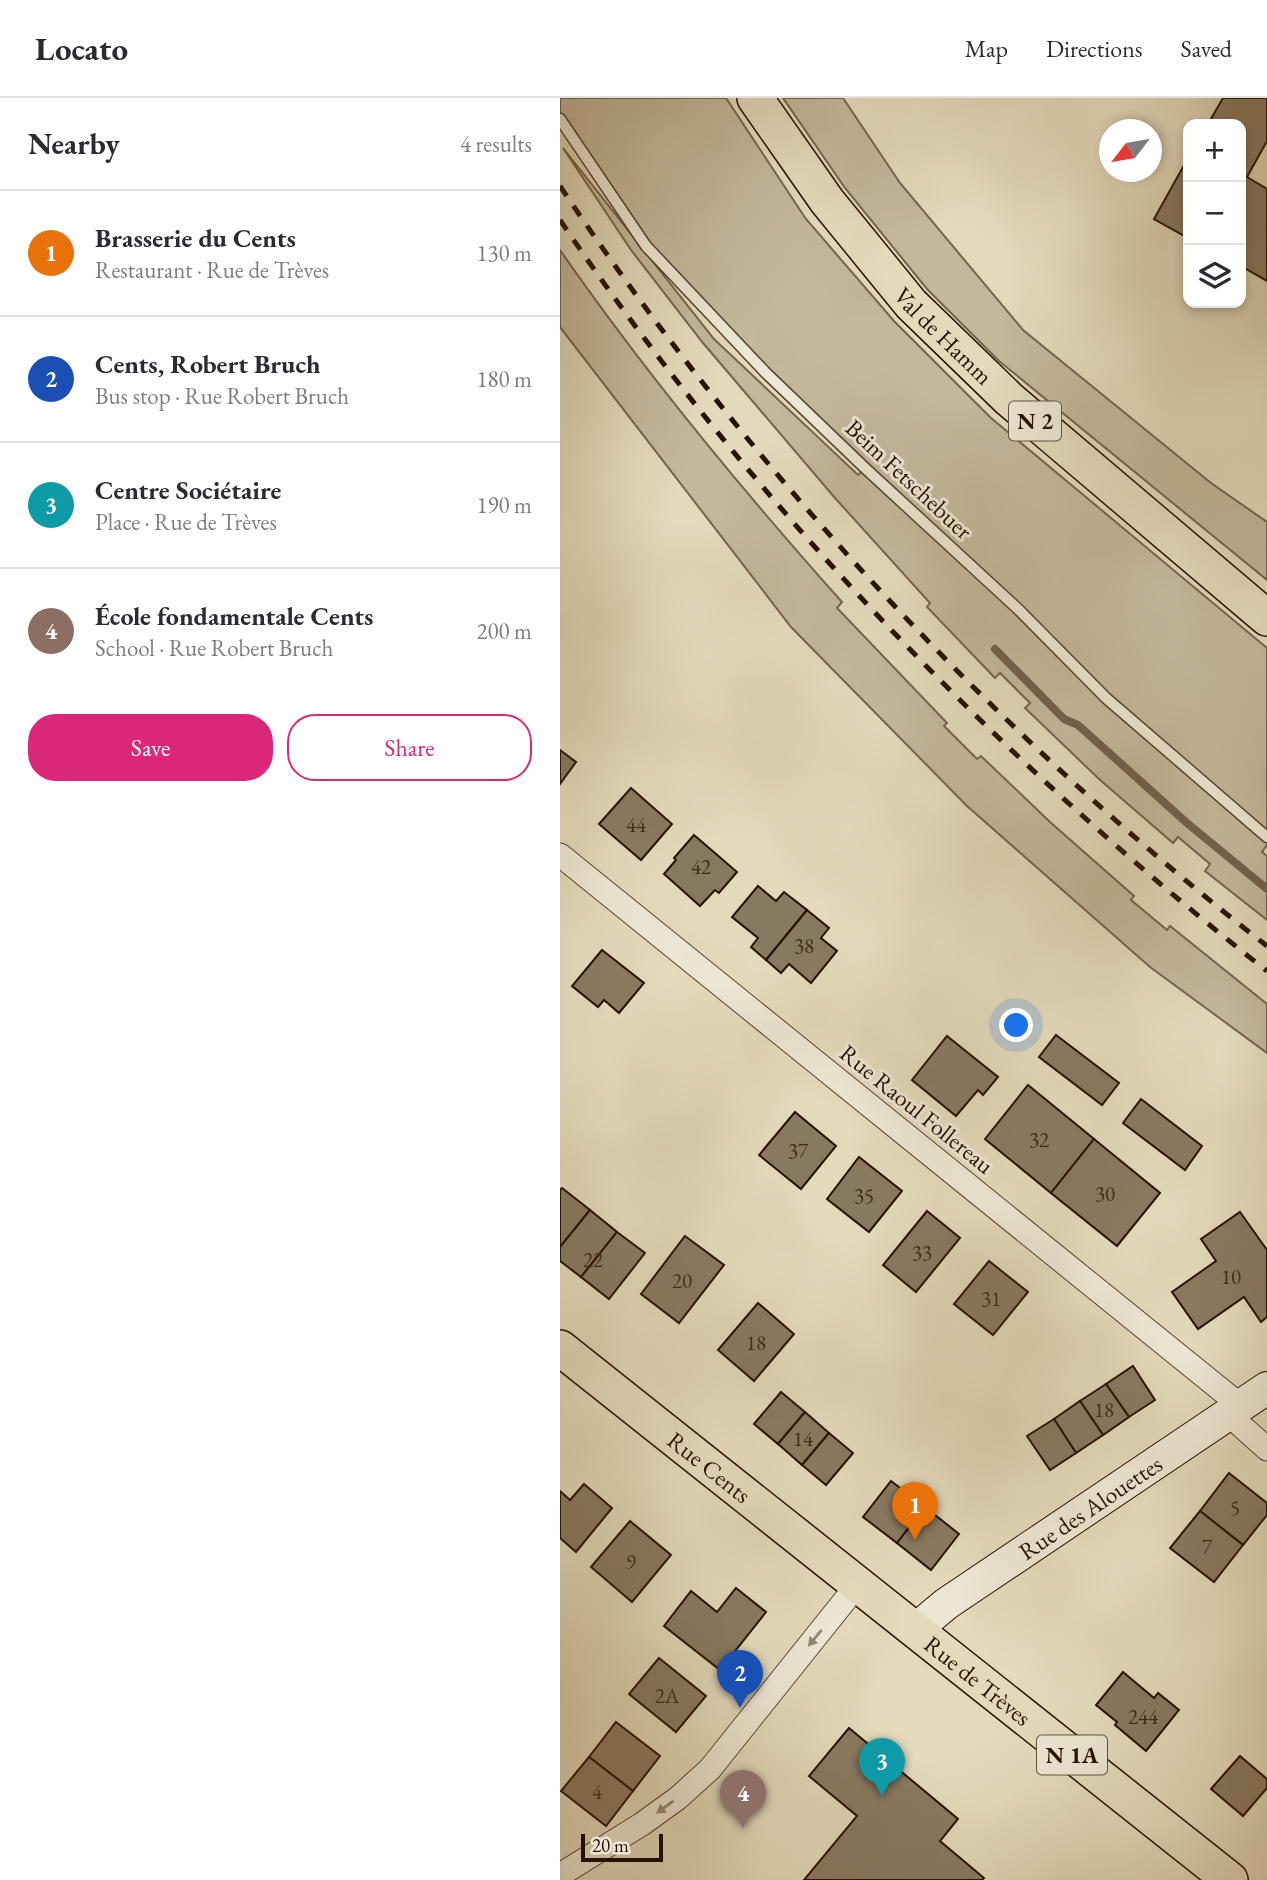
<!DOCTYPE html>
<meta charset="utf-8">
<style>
body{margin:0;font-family:"EB Garamond",serif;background:#f7f7f7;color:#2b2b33}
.controls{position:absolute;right:21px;top:21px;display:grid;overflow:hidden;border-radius:14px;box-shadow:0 4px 10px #0003}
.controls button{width:63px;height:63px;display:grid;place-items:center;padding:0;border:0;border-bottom:2px solid #e1e1e2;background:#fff;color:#2b2b33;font:35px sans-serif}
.compass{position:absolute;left:539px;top:21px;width:63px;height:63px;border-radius:50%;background:#fff;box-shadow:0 4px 10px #0003;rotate:239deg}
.scale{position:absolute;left:21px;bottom:18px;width:82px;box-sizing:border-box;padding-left:7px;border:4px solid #261100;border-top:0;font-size:19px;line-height:24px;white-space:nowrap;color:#261100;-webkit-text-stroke:5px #ede7d3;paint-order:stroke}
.you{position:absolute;left:457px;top:928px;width:24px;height:24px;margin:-18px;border:5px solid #fff;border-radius:50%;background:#1a73e8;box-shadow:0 0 0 10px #1a73e833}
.badge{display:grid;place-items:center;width:46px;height:46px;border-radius:50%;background:#db2777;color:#fff;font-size:23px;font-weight:700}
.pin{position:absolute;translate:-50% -58px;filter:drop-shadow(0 2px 4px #0008)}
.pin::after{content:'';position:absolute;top:37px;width:24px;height:21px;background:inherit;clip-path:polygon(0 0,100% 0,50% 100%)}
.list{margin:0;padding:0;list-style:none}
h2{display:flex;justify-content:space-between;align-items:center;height:91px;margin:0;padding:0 28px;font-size:30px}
h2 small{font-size:23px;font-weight:400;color:#7c7c81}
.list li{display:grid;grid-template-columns:46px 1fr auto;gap:21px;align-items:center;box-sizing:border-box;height:126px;padding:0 28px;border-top:2px solid #e1e1e2}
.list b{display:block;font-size:26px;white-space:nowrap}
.list p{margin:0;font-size:23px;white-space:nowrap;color:#7c7c81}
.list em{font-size:23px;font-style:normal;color:#7c7c81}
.actions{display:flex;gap:14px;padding:21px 28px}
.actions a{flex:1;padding:16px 0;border:2px solid #db2777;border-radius:28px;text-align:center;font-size:24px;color:#db2777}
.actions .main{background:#db2777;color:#fff}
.icon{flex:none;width:38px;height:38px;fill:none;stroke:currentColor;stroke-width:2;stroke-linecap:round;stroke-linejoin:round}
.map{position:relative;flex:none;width:707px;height:1782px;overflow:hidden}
header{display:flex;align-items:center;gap:42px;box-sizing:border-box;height:98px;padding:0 35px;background:#fff;border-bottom:2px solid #e1e1e2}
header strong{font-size:33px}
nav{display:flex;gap:38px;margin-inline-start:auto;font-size:24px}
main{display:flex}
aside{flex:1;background:#fff}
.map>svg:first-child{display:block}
.green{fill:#c3b89b;stroke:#74644e;stroke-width:2}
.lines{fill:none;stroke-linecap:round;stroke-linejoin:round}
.stream{stroke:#71614a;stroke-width:8}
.building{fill:#887a61;stroke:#261100;stroke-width:2}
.service-casing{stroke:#55432f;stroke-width:13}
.minor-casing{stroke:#55432f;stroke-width:25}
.secondary-casing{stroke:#261100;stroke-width:34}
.primary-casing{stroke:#261100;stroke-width:38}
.service{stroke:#ede7d3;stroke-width:10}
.minor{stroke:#ede7d3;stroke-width:23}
.secondary{stroke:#ede7d3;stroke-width:32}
.primary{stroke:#e3dabb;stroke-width:35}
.rail{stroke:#261100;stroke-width:5;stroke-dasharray:12 12;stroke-linecap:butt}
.oneway{fill:#938774}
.labels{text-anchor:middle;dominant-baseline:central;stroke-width:6;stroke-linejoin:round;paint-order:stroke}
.number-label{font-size:21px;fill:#3e2b18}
.shield{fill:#ede7d3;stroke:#62513f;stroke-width:2}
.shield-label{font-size:23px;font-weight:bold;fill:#261100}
.street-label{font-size:24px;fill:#261100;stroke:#ede7d3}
</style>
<header>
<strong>Locato</strong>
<nav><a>Map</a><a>Directions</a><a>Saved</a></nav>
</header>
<main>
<aside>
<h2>Nearby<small>4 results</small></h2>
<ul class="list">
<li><span class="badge" style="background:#e8710a">1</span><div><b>Brasserie du Cents</b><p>Restaurant · Rue de Trèves</p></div><em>130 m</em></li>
<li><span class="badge" style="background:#1a4fb4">2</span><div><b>Cents, Robert Bruch</b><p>Bus stop · Rue Robert Bruch</p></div><em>180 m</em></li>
<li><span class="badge" style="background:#0f9aa8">3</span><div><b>Centre Sociétaire</b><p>Place · Rue de Trèves</p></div><em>190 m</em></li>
<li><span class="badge" style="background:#8d6e63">4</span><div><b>École fondamentale Cents</b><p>School · Rue Robert Bruch</p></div><em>200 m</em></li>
</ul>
<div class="actions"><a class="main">Save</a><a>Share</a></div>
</aside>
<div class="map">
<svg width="707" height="1782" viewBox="0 0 707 1782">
<rect width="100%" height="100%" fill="#e3dabb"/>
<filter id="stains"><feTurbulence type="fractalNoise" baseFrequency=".00286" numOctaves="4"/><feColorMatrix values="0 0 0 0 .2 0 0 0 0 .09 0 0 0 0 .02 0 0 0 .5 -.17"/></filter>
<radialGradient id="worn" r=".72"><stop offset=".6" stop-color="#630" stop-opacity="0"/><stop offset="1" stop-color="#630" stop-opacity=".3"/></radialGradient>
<g class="green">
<polygon points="0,0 166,0 246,121 334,223 431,320 707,550 707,747 702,754 707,758 707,822 645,773 650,766 618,739 613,745 539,681 465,610 470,605 440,575 435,580 367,509 370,505 275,400 143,245 71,152 3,50 154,241 298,377 305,371 86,148 0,21"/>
<polygon points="223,0 283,0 340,85 463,232 651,385 707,424 707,482 439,263 367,191 285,90"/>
<path d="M0,152C86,276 182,392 282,504L277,510L387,625L384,628L417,661L421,658L490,724L574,798L571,802L607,832L610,828L707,906V955L590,869L407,708L231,529L0,229Z"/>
</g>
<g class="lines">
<polyline class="stream" points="435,551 504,621 518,627 627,725 707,791"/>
</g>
<g class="building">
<polygon points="663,0 707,0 707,43 687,79 707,91 707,183 681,168 681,26 648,26"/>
<polygon points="628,60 628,140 594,121"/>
<polygon points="0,652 16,664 0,686"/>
<polygon points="71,690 112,726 81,762 39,726"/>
<polygon points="134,737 177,774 159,795 155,792 140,808 104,776 116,762 114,760"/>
<polygon points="198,788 216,803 224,794 247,812 206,862 191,849 198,840 172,819"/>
<polygon points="247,812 269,830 261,840 277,853 251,885 229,866 221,875 206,862"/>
<polygon points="42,852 84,885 59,915 44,902 38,909 12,888"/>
<polygon points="496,937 559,985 542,1007 479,959"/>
<polygon points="387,938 438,979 423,997 418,992 396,1018 352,982"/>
<polygon points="468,987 534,1041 491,1095 425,1041"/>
<polygon points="581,1001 642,1048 625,1072 563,1025"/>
<polygon points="235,1014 276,1048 241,1091 199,1057"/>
<polygon points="534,1041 600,1095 557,1148 491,1095"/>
<polygon points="299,1059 342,1093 309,1134 267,1101"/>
<polygon points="2,1090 30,1112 0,1149 0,1092"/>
<polygon points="30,1112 57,1134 21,1179 0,1163 0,1149"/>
<polygon points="367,1113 400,1140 356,1194 323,1167"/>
<polygon points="680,1114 707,1152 707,1219 701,1224 684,1199 638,1231 612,1194 656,1163 641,1141"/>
<polygon points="57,1134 85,1155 49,1201 21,1179"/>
<polygon points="125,1138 164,1167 119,1225 81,1196"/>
<polygon points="429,1163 468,1194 433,1237 394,1206"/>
<polygon points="198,1205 234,1236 194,1283 158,1252"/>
<polygon points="573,1268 595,1302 569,1319 546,1286"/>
<polygon points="546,1286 569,1319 543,1337 520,1303"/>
<polygon points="221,1294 245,1314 218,1346 194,1326"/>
<polygon points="520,1303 543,1337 516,1355 494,1321"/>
<polygon points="245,1314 269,1335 242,1367 218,1346"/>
<polygon points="494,1321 516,1355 490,1372 467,1338"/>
<polygon points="269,1335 293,1355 266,1387 242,1367"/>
<polygon points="669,1375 707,1405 707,1417 683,1447 640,1413"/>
<polygon points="331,1383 365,1409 337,1445 303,1419"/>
<polygon points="24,1386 52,1410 16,1454 0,1440 0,1393 10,1402"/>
<polygon points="365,1409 399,1436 371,1472 337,1445"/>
<polygon points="640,1413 683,1447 654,1484 610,1450"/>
<polygon points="70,1423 111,1457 72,1504 31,1469"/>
<polygon points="176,1490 206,1514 160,1572 104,1528 131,1493 157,1514"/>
<polygon points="99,1560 146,1598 116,1634 69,1596"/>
<polygon points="563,1574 594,1600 598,1595 619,1612 586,1653 555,1627 557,1624 536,1607"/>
<polygon points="56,1624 100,1658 73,1693 29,1659"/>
<polygon points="289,1630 398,1721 380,1743 424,1780 422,1782 244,1782 297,1718 249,1678"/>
<polygon points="680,1658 707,1681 707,1690 683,1718 651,1691"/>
<polygon points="29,1659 73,1693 46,1728 1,1693"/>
</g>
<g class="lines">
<g class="service-casing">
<polyline id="service" points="0,21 86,148 205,274 306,371 458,511 546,600 707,739"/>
</g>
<g class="minor-casing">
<g id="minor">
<polyline points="0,757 681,1308"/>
<polyline points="668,1316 707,1351"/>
<polyline points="0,1777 82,1726 118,1700 150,1671 298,1486"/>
</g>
</g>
<g class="secondary-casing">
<g id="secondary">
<path id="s1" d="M355,1532L386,1506L707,1290"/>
</g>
</g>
<g class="primary-casing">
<g id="primary">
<path id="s2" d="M195,0L267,103L351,206L449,301L707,520"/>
<path id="s3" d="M0,1250L670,1782"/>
</g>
</g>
<use href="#service" class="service"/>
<use href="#minor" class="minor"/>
<use href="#secondary" class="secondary"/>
<use href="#primary" class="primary"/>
<g class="rail">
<path d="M0,88C191,374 435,636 707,848"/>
<path d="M0,122C193,407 436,660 707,873"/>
</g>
</g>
<defs><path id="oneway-solid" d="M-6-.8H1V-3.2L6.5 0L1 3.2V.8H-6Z" transform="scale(1.75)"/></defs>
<g class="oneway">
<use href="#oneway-solid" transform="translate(255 1540) rotate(129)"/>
<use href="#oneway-solid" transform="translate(105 1709) rotate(144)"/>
</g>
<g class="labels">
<g class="number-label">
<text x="76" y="726">44</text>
<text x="141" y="768">42</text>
<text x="244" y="847">38</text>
<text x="479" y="1041">32</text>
<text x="238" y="1052">37</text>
<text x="545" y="1095">30</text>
<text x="304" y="1097">35</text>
<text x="362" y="1154">33</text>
<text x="33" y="1161">22</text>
<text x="671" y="1178">10</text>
<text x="122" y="1182">20</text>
<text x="431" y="1200">31</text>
<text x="196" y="1244">18</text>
<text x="544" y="1311">18</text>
<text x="243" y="1340">14</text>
<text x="675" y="1409">5</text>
<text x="647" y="1448">7</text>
<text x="71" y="1463">9</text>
<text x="107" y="1597">2A</text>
<text x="583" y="1618">244</text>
<text x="37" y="1693">4</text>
</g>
<g class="shield">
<rect x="449" y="303.5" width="52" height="39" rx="5"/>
<rect x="477" y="1637.5" width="70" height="39" rx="5"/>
</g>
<g class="shield-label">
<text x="475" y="323">N 2</text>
<text x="512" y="1657">N 1A</text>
</g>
<g class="street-label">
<text stroke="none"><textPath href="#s2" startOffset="304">Val de Hamm</textPath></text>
<text transform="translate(349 381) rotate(43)">Beim Fetschebuer</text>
<text transform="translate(357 1011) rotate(39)">Rue Raoul Follereau</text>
<text stroke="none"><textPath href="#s3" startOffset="191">Rue Cents</textPath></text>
<text stroke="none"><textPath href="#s1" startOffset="214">Rue des Alouettes</textPath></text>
<text stroke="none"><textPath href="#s3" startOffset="534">Rue de Trèves</textPath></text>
</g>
</g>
<rect width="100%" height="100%" filter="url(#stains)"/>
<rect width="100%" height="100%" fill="url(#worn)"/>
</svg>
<div class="controls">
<button>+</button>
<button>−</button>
<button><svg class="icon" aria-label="layers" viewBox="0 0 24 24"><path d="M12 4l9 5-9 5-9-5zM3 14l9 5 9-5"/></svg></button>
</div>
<svg class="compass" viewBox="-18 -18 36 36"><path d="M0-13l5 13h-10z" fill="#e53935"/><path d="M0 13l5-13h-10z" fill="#7c7c81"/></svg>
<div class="scale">20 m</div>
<div class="you"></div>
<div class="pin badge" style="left:355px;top:1442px;background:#e8710a">1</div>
<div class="pin badge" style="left:180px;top:1610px;background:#1a4fb4">2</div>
<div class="pin badge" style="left:322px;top:1698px;background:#0f9aa8">3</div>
<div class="pin badge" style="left:183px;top:1730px;background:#8d6e63">4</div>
</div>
</main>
